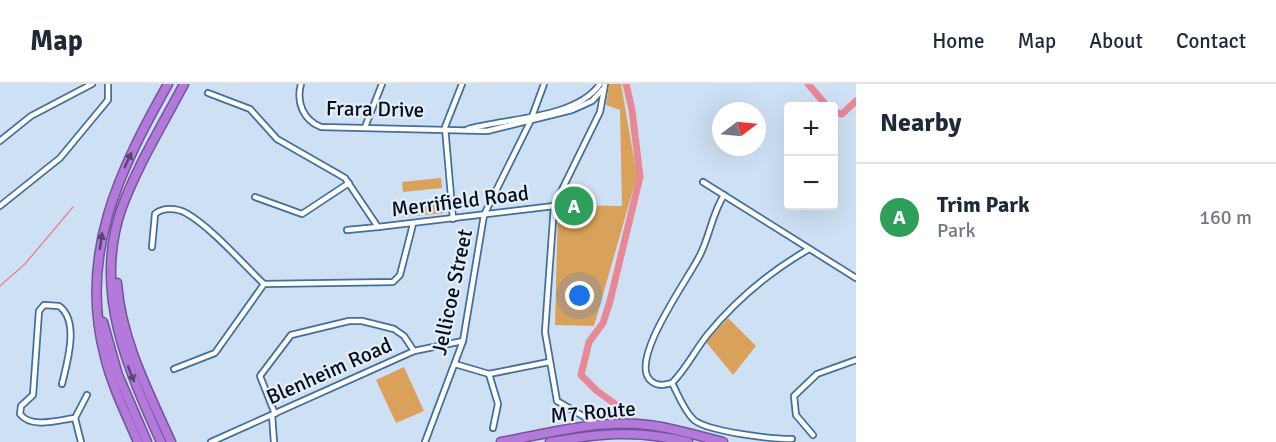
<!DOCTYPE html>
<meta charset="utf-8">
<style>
body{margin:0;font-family:Signika,sans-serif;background:#f2f2f3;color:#1f2937}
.controls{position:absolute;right:18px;top:18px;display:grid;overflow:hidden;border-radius:6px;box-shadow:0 6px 24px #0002}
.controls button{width:54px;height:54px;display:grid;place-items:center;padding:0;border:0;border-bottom:2px solid #e0e1e3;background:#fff;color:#1f2937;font:30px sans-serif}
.compass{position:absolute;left:712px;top:18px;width:54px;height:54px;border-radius:50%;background:#fff;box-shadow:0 6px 24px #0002;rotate:74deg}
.you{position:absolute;left:580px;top:212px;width:21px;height:21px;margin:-15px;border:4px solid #fff;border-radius:50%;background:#1a73e8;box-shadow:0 0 0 9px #1a73e833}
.badge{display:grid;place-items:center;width:39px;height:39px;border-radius:50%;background:#1a73e8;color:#fff;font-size:20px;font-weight:700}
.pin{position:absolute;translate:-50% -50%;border:3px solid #fff;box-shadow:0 2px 6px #0006}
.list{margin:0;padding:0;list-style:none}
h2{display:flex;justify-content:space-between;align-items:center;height:78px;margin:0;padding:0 24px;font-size:26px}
h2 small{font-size:20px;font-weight:400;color:#747a83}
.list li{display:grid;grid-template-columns:39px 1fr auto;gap:18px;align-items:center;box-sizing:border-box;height:108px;padding:0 24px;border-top:2px solid #e0e1e3}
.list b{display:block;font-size:22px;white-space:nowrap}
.list p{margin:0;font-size:20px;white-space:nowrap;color:#747a83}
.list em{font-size:20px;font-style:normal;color:#747a83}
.map{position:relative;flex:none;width:856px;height:358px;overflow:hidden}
header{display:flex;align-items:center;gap:36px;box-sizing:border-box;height:84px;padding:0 30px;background:#fff;border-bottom:2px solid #e0e1e3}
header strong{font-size:28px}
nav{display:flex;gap:33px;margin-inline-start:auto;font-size:21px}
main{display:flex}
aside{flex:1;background:#fff}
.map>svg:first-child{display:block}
.green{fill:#daa15b}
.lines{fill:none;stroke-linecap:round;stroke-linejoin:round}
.stream{stroke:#e78897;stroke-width:1.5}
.river{stroke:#e78897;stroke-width:7}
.street-casing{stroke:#446f9a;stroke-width:8}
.highway-casing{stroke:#745499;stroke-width:11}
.street{stroke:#fff;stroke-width:4.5}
.highway{stroke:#b37adc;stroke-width:8}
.oneway{fill:#5a447c}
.labels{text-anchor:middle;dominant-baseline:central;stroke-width:4.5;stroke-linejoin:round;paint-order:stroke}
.street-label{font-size:21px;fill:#000d1d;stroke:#e4edf7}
</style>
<header>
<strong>Map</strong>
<nav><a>Home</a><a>Map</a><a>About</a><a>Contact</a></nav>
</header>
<main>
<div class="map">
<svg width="856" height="358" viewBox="0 0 856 358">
<rect width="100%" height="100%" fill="#cee1f4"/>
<g class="green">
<polygon points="609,0 621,0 637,92 594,242 555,241 558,121 622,122 620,26 606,21"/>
<polygon points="441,94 442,104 403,108 402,98"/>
<polygon points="444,119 445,129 425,131 424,121"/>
<polygon points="422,121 423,131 403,133 402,123"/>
<polygon points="728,234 756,262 733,291 706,258"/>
<polygon points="404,283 424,327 396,339 376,296"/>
</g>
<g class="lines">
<polyline class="stream" points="0,202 25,180 73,123"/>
<g class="river">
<polyline points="626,0 632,26 640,93 610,217 603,239 589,258 581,291 597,307 632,332"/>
<polyline points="808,0 827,22"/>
<polyline points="834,28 842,30 856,17"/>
</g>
<g class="street-casing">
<g id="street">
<path d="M301,0C296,18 303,36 321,43L487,47L572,26L592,17L603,5"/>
<polyline points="208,9 250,25 277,55 345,94 378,143 554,122"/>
<polyline points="365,43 382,0"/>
<path d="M468,45C506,34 576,35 600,0"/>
<polyline points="0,57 31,32 92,0"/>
<polyline points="703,98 856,194"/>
<path d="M724,111C712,130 710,151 700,171C689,194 629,275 650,296C657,303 664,301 672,299C687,284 695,266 708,250C736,216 771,187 809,165"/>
<polyline points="255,113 302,130 349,99"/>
<polyline points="0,122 60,74 108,16 108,0"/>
<polyline points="453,135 445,43 462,0"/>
<polyline points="347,146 378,143"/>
<path d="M152,163L155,130C163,123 177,124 186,129C211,143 242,179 264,200L393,198L400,191L413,140"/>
<polyline points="455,280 489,290 549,278"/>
<polyline points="174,285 215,269 264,200"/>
<polyline points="489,290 498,320 493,344"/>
<path d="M672,299C678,310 684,327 694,336C709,348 772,355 792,355"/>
<path d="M62,300C67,279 80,237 59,222L44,221L39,227L33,311L21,322L20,330C31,345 59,336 75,334"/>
<polyline points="275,330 260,292 291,251 349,237 362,237 394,245 404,252 414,267"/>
<polyline points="272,331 274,358"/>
<polyline points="595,339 557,317 545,248 554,122 600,28 605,0"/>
<polyline points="813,351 796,331 794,312 817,290 856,276"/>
<polyline points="81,358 75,334 87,311"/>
<polyline points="211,358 414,267 463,257"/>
<polyline points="425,358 463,257 484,131 530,38 544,0"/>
</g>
</g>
<g class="highway-casing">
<g id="highway">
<path d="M117,199C121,255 148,307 171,358"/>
<polyline points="103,238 118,291 147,358"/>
<path d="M138,358C126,330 112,302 105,273C78,171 119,87 168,0"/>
<path d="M161,358C128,285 93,208 121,126C137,82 162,42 184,0"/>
<path d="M501,358C546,350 592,337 638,340C667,342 695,351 723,358"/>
<path d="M550,358C601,349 637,346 688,358"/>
</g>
</g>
<use href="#street" class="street"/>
<use href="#highway" class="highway"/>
</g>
<defs><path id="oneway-solid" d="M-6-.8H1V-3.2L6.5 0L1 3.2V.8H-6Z" transform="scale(1.5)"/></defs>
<g class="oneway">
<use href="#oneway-solid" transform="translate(128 76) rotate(-65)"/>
<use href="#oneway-solid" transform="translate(101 157) rotate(-82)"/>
<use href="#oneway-solid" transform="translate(131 290) rotate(69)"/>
</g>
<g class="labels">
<g class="street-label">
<text transform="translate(375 25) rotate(1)">Frara Drive</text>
<text transform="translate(460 117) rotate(-7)">Merrifield Road</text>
<text transform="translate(452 208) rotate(-78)">Jellicoe Street</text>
<text transform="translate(329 287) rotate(-24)">Blenheim Road</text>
<text transform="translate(593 328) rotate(-5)">M7 Route</text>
</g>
</g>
</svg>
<div class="controls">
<button>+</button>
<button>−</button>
</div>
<svg class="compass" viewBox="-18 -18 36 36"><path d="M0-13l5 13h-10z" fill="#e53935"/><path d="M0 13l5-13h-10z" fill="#747a83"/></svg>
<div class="you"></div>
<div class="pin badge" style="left:574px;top:122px;background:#2e9e5b">A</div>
</div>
<aside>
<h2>Nearby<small></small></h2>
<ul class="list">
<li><span class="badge" style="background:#2e9e5b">A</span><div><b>Trim Park</b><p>Park</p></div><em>160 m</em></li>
</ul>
</aside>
</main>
